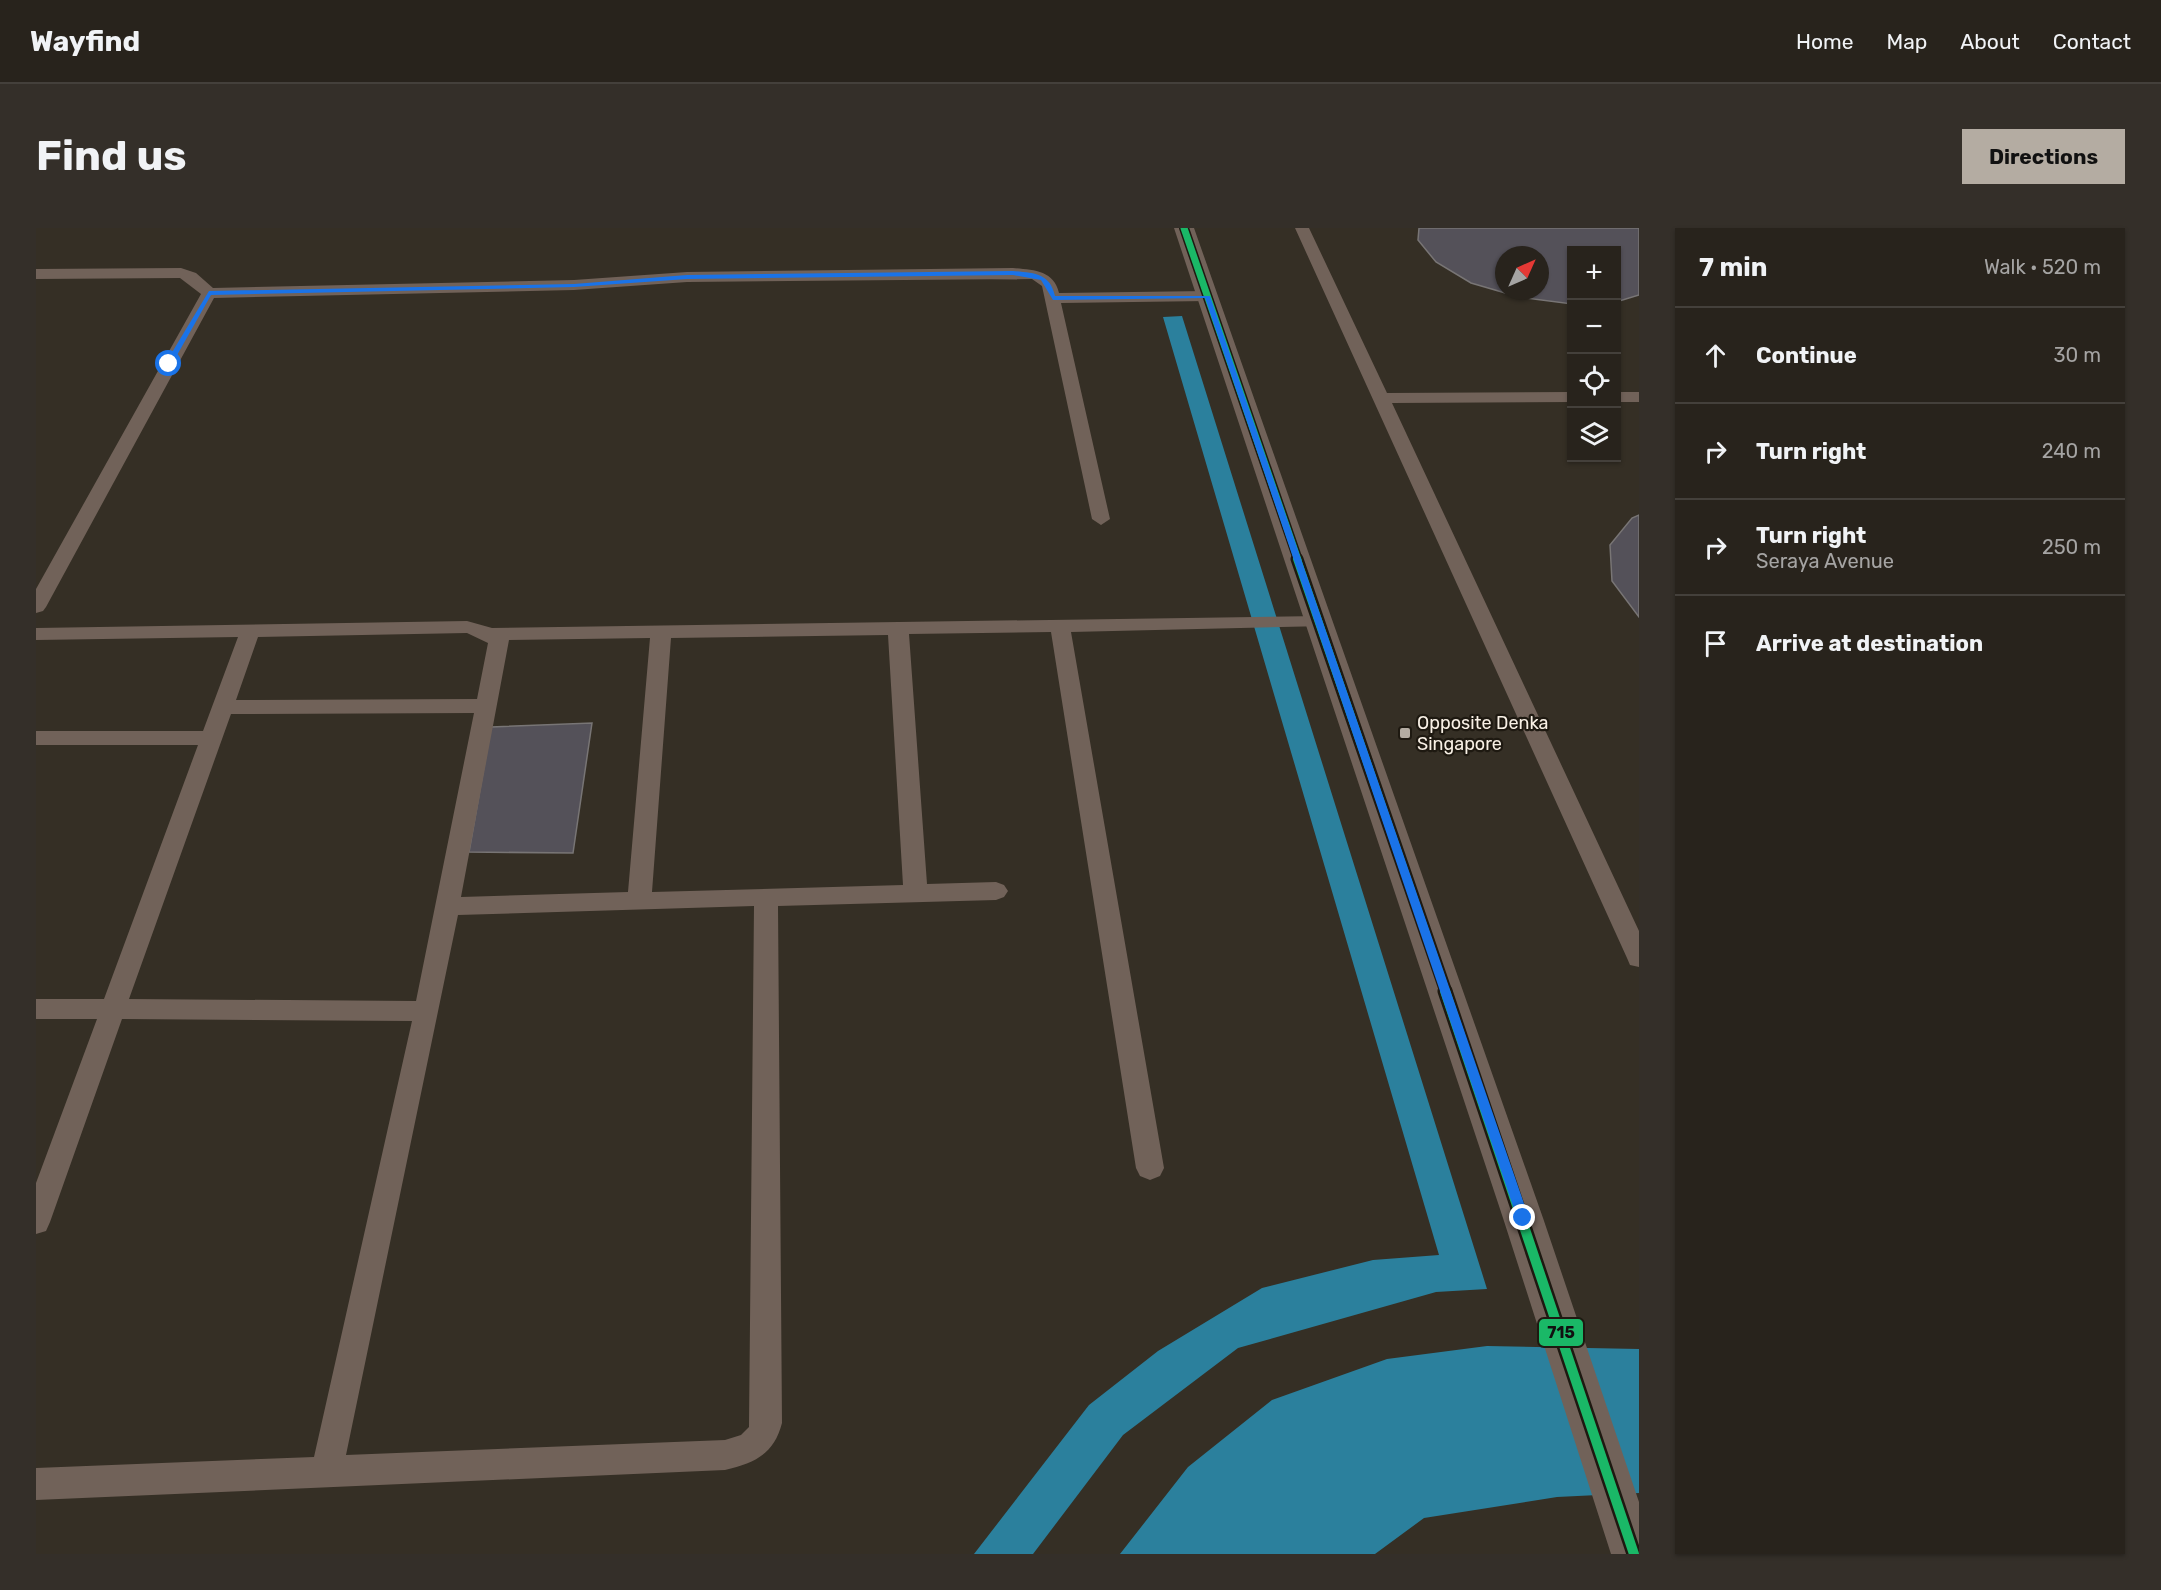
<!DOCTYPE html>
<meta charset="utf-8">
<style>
body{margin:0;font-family:Rubik,sans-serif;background:#342f29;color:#f1f3f6}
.controls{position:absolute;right:18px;top:18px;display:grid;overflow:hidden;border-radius:0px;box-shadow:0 2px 4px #0004}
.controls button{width:54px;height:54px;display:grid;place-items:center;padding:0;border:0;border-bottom:2px solid #44403b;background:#28231c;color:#f1f3f6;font:30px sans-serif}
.compass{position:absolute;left:1459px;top:18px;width:54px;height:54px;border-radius:50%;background:#28231c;box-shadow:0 2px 4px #0004;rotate:45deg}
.stop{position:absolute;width:18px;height:18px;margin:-14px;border:4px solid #1a73e8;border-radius:50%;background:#fff}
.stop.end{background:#1a73e8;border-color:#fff;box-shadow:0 2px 6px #0008}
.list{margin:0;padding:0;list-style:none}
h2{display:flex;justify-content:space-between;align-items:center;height:78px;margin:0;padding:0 24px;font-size:26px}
h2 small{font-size:20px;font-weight:400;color:#a5a4a3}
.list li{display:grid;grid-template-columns:39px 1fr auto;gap:18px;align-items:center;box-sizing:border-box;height:96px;padding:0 24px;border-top:2px solid #44403b}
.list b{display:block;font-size:22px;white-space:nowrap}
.list p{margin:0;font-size:20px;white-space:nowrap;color:#a5a4a3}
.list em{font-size:20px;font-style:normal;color:#a5a4a3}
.icon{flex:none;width:33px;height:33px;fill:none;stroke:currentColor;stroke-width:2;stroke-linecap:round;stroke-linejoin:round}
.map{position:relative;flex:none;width:1603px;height:1326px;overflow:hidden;border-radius:0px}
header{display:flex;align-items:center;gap:36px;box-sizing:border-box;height:84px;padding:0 30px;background:#28231c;border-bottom:2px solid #44403b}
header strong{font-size:28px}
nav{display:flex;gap:33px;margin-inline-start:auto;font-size:21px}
.intro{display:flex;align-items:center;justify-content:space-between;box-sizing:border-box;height:144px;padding:0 36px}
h1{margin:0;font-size:42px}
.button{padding:15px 27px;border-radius:0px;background:#b4aca2;color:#111;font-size:21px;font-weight:700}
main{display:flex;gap:36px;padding:0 36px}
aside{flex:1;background:#28231c;border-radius:0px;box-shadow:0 2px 4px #0004}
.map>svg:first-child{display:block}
.water{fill:#2b809d}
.building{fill:#545159;stroke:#787575;stroke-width:1.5;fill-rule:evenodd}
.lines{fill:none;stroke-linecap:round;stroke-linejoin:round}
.service{fill:#716259;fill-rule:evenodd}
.tertiary{fill:#716259;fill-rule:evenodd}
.bus-1-far2-casing{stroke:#1e1911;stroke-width:10}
.bus-1-far1-casing{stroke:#1e1911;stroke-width:13}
.bus-1-casing{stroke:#1e1911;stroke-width:15}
.bus-1-far2{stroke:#1ab867;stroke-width:7}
.bus-1-far1{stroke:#1ab867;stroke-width:8}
.bus-1{stroke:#1ab867;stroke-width:10}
.route{fill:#1a73e8}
.poi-dot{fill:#b4aca2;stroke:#1e1911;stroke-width:2}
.labels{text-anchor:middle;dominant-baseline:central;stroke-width:4.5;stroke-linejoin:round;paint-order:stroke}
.poi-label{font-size:18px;fill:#f8f0e5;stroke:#1e1911;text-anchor:start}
.line-badge{stroke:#1e1911;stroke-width:2}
.pale-badge-label{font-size:16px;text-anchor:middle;font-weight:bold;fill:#111}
</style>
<header>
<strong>Wayfind</strong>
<nav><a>Home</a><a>Map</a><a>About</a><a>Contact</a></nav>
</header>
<div class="intro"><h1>Find us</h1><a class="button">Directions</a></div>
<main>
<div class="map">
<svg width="1603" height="1326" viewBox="0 0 1603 1326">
<rect width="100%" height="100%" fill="#352f25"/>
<g class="water">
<polygon points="1146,88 1451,1061 1400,1064 1202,1120 1087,1207 997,1326 938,1326 1053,1177 1122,1123 1226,1060 1337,1032 1403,1027 1127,89"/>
<polygon points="1451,1118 1603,1121 1603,1265 1521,1269 1388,1290 1339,1326 1084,1326 1152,1239 1236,1172 1351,1131"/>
</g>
<g class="building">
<path d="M1383,0H1603V67L1580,74V22H1536V76L1483,69L1435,55L1400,34L1382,12ZM1468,27H1504V63H1468Z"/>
<polygon points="1603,287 1603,389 1576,353 1574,317 1596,290"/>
<polygon points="556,495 537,625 433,624 455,499"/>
</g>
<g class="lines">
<g class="service">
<polygon points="1259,0 1273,0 1351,165 1536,164 1536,174 1356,175 1603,703 1603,739 1594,737 1591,730"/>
<path d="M145,40L160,45L177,60L538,52L651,44L977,40C997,42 1018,42 1023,65L1171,63L1179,68L1171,73L1025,75L1074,291L1065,297L1056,291L1006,58L996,51L651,54L538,62L178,70L10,379L7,383L0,385V361L165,66L144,50L0,51V41Z"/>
<rect x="1580" y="164" width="23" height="10"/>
<path d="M1283,388L1290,390L1293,394L1290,398L1035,404L1128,940L1124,948L1114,952L1104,948L1100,940L1015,404L873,406L891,656L960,654L968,657L972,663L968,669L960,672L742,678L746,1195C738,1226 719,1235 689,1242L0,1272V1240L278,1229L376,793L86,791L14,994L10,1003L0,1006V955L61,791H0V771H68L162,517H0V503H167L202,409L0,412V400L431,393L456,400ZM431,405L452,415L441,471L200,472L222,409ZM852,407L867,657L616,664L635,410ZM614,410L592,664L425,669L473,412ZM438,485L380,773L93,771L195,486ZM718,678L713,1199L705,1207L689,1212L310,1227L422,687Z"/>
</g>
<polygon class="tertiary" points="1138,0 1158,0 1507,990 1603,1274 1603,1326 1575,1326 1467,990"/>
<g class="bus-1-far2-casing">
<polyline id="bus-1-far2" points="1148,0 1262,332"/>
</g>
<g class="bus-1-far1-casing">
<polyline id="bus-1-far1" points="1261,331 1410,764"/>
</g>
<g class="bus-1-casing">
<polyline id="bus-1" points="1409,763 1598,1326"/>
</g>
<use href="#bus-1-far2" class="bus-1-far2"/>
<use href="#bus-1-far1" class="bus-1-far1"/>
<use href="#bus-1" class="bus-1"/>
</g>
<path class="route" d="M977,43C998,45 1014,45 1019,68H1174L1493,990L1491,993L1487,995L1481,990L1169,70L1017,72L1005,52L977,47L651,51L538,59L175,67L136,136H129L173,63L538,56L651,47Z"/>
<rect class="poi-dot" x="1363" y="499" width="12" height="12" rx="3"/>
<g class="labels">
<g class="poi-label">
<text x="1381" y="495">Opposite Denka<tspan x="1381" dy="21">Singapore</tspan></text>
</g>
</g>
<rect class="line-badge" x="1502" y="1090" width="46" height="29" rx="6" fill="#1ab867"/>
<g class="pale-badge-label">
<text x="1525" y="1110">715</text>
</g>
</svg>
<div class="controls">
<button>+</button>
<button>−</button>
<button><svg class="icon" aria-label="locate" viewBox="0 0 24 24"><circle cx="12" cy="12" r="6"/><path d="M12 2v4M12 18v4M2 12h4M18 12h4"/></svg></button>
<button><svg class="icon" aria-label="layers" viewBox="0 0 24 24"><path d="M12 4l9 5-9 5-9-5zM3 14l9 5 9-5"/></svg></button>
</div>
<svg class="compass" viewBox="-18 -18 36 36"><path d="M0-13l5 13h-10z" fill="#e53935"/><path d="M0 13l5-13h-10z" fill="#a5a4a3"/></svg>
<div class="stop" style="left:133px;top:136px"></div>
<div class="stop end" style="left:1487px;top:990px"></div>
</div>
<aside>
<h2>7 min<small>Walk · 520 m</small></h2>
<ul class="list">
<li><svg class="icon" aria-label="ahead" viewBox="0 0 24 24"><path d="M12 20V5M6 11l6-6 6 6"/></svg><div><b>Continue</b></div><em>30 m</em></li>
<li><svg class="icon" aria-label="right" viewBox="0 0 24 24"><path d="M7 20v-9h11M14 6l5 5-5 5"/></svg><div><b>Turn right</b></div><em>240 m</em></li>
<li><svg class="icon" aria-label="right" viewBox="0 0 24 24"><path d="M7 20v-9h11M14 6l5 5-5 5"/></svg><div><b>Turn right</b><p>Seraya Avenue</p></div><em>250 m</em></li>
<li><svg class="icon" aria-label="arrive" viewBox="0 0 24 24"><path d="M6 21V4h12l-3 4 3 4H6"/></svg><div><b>Arrive at destination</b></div></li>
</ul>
</aside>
</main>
